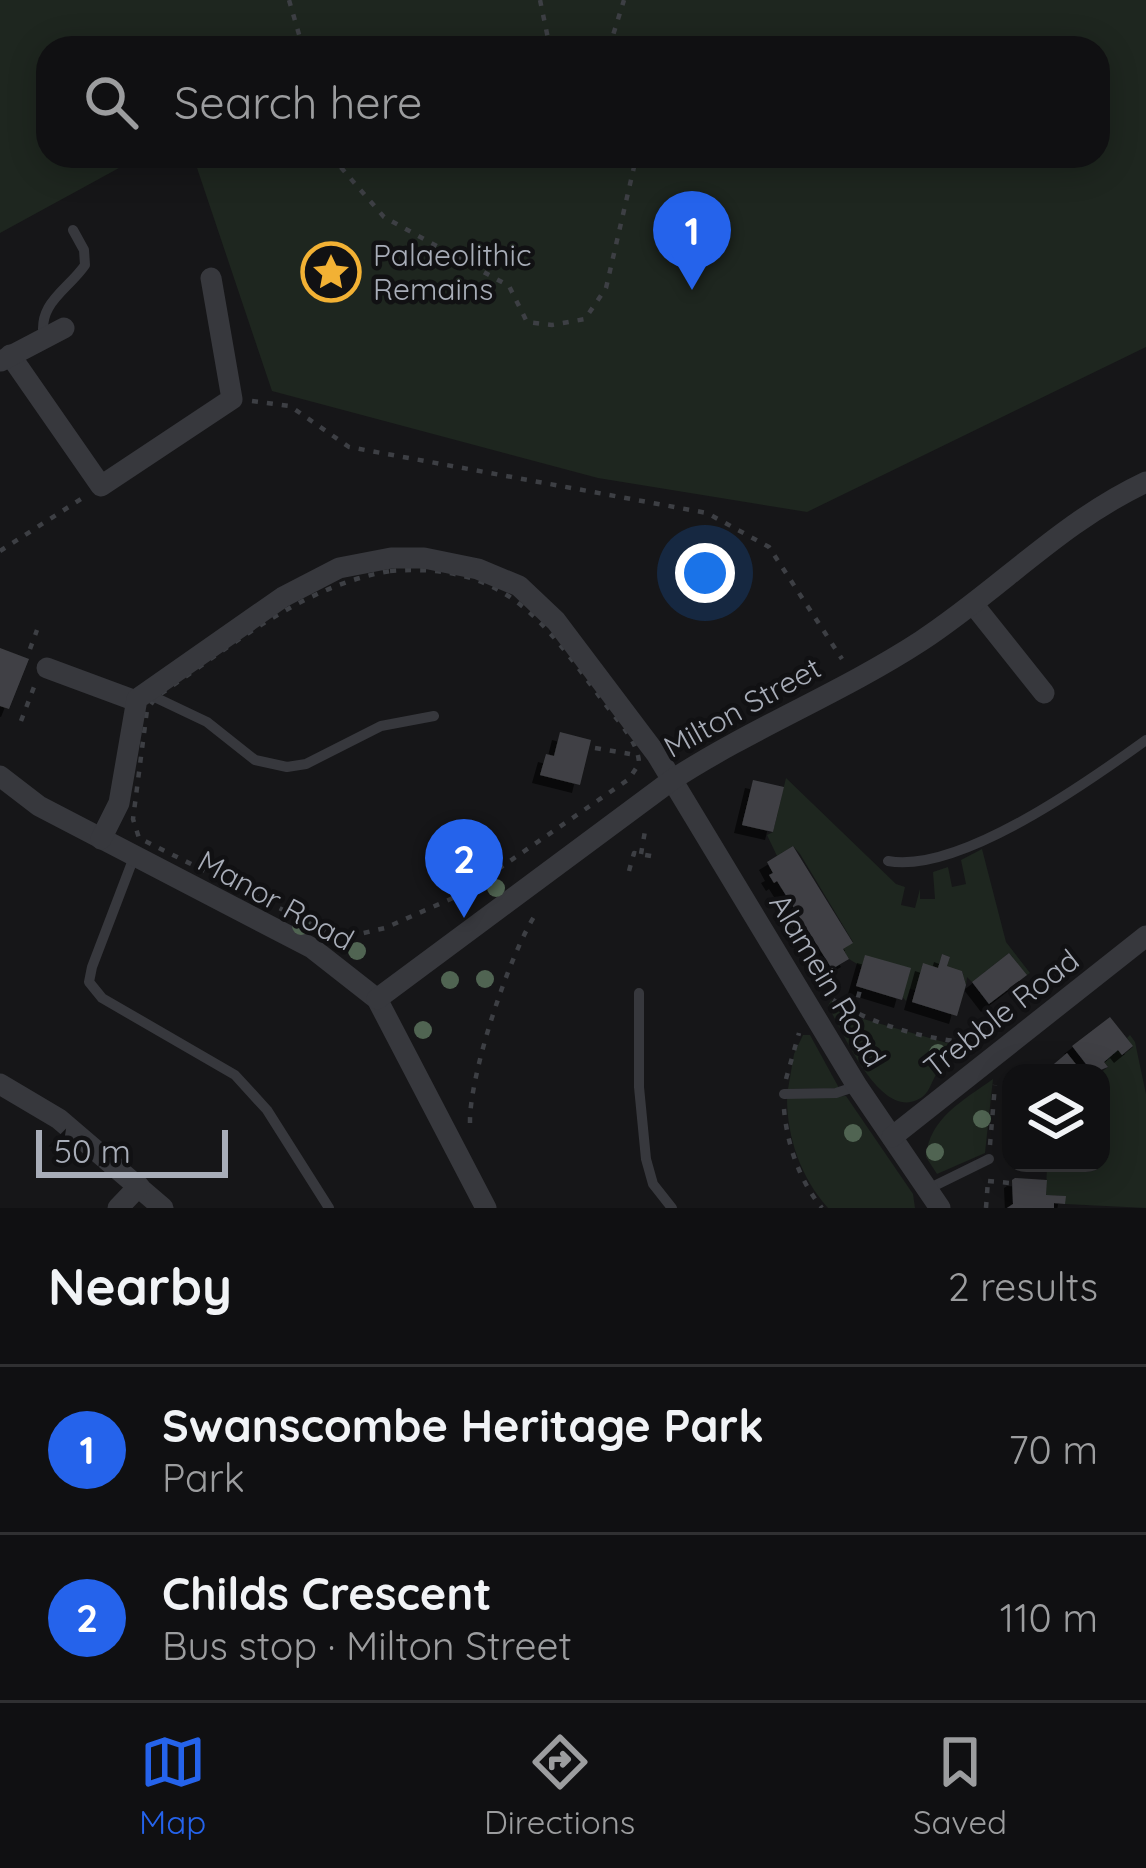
<!DOCTYPE html>
<meta charset="utf-8">
<style>
body{margin:0;font-family:Quicksand,sans-serif;background:#1e1e20;color:#f1f3f6}
.controls{position:absolute;right:36px;bottom:36px;display:grid;overflow:hidden;border-radius:24px;box-shadow:0 6px 30px #0003}
.controls button{width:108px;height:108px;display:grid;place-items:center;padding:0;border:0;border-bottom:3px solid #303032;background:#101012;color:#f1f3f6;font:60px sans-serif}
.scale{position:absolute;left:36px;bottom:30px;width:192px;box-sizing:border-box;padding-left:12px;border:6px solid #a8adb8;border-top:0;font-size:33px;line-height:42px;white-space:nowrap;color:#a8adb8;-webkit-text-stroke:9px #111113;paint-order:stroke}
.you{position:absolute;left:705px;top:573px;width:42px;height:42px;margin:-30px;border:9px solid #fff;border-radius:50%;background:#1a73e8;box-shadow:0 0 0 18px #1a73e833}
.badge{display:grid;place-items:center;width:78px;height:78px;border-radius:50%;background:#2563eb;color:#fff;font-size:39px;font-weight:700}
.pin{position:absolute;translate:-50% -99px;filter:drop-shadow(0 3px 6px #0008)}
.pin::after{content:'';position:absolute;top:63px;width:42px;height:36px;background:inherit;clip-path:polygon(0 0,100% 0,50% 100%)}
.list{margin:0;padding:0;list-style:none}
h2{display:flex;justify-content:space-between;align-items:center;height:156px;margin:0;padding:0 48px;font-size:51px}
h2 small{font-size:39px;font-weight:400;color:#9c9d9f}
.list li{display:grid;grid-template-columns:78px 1fr auto;gap:36px;align-items:center;box-sizing:border-box;height:168px;padding:0 48px;border-top:3px solid #303032}
.list b{display:block;font-size:45px;white-space:nowrap}
.list p{margin:0;font-size:39px;white-space:nowrap;color:#9c9d9f}
.list em{font-size:39px;font-style:normal;color:#9c9d9f}
.icon{flex:none;width:66px;height:66px;fill:none;stroke:currentColor;stroke-width:2;stroke-linecap:round;stroke-linejoin:round}
.map{position:relative;flex:none;width:1146px;height:1208px;overflow:hidden}
.search{position:absolute;background:#101012;box-shadow:0 6px 30px #0003;left:36px;right:36px;top:36px;height:132px;display:flex;align-items:center;gap:30px;box-sizing:border-box;padding:0 42px;border-radius:36px;color:#9c9d9f;font-size:45px}
.sheet{height:492px;background:#101012}
nav{display:flex;justify-content:space-around;align-items:center;box-sizing:border-box;height:168px;border-top:3px solid #303032;background:#101012;font-size:33px;color:#9c9d9f}
nav a{display:grid;justify-items:center;gap:6px}
nav .on{color:#2563eb}
.map>svg:first-child{display:block}
.green{fill:#1e261f}
.building{fill:#404145;filter:url(#shadow)}
.lines{fill:none;stroke-linecap:round;stroke-linejoin:round}
.path{stroke:#3d3f44;stroke-width:4.5;stroke-dasharray:6 9;stroke-linecap:butt}
.lane{stroke:#37383d;stroke-width:10}
.street{stroke:#37383d;stroke-width:21}
.tree{fill:#506452}
.labels{text-anchor:middle;dominant-baseline:central;stroke-width:9;stroke-linejoin:round;paint-order:stroke}
.poi-label{font-size:30px;fill:#a8adb8;stroke:#111113;text-anchor:start}
.street-label{font-size:30px;fill:#a8adb8;stroke:#111113}
</style>
<div class="map">
<svg width="1146" height="1208" viewBox="0 0 1146 1208">
<defs>
<filter id="shadow"><feDropShadow dx="-8" dy="8" stdDeviation="0" flood-color="#0009"/></filter>
</defs>
<rect width="100%" height="100%" fill="#161618"/>
<g class="green">
<polygon points="0,0 1146,0 1146,347 807,512 598,478 272,391 193,156 1098,156 1098,48 48,48 48,156 141,156 0,233"/>
<polygon points="786,778 896,884 905,887 901,905 915,908 920,889 920,899 935,899 933,872 948,867 952,887 966,884 961,860 982,849 1006,942 1030,973 1027,975 1009,953 972,982 967,977 966,985 962,971 947,966 950,957 942,954 938,968 923,964 915,990 910,989 906,1001 865,956 862,967 849,959 843,949 853,942 800,854 793,846 777,856 767,835 773,832"/>
<path d="M831,1000L860,1018L968,1049C959,1056 946,1063 938,1072C930,1082 931,1094 917,1100C879,1118 843,1032 828,1006Z"/>
<polygon points="803,1035 810,1035 839,1088 788,1089 794,1054"/>
<polygon points="1130,1035 1135,1042 1146,1094 1146,1208 1065,1204 1065,1196 1046,1195 1047,1163 1101,1163 1100,1073 1108,1067 1104,1062 1118,1050 1123,1055 1133,1047 1127,1038"/>
<path d="M993,1079L985,1153L937,1174L926,1157C929,1118 964,1100 993,1079Z"/>
<path d="M846,1096L913,1194L915,1208H828C801,1178 787,1138 787,1098Z"/>
</g>
<g class="building">
<polygon points="0,648 29,659 9,709 0,706"/>
<polygon points="560,732 591,740 580,785 540,775 546,754 554,756"/>
<polygon points="753,780 784,787 773,832 742,825"/>
<polygon points="793,846 853,943 843,949 849,959 832,969 777,881 774,883 769,875 773,873 767,862"/>
<polygon points="1009,953 1027,975 989,1004 972,982"/>
<polygon points="942,954 950,957 947,966 962,971 966,985 957,1016 912,1002 923,963 938,968"/>
<polygon points="865,955 911,968 902,1000 856,986"/>
<polygon points="1110,1017 1133,1046 1122,1055 1118,1050 1104,1062 1108,1067 1093,1073 1072,1046"/>
<polygon points="1067,1053 1083,1073 1042,1073 1048,1069"/>
<polygon points="1015,1178 1047,1180 1046,1195 1066,1196 1065,1204 1054,1203 1054,1208 1007,1208 1013,1204 1012,1180"/>
</g>
<g class="lines">
<g class="path">
<polyline points="289,0 303,48"/>
<polyline points="540,0 550,48"/>
<polyline points="609,48 624,0"/>
<polyline points="331,156 384,217 509,286 527,322 552,325 585,319 606,288 634,167 631,156"/>
<polyline points="252,401 290,406 349,447 707,513 769,547 842,659"/>
<polyline points="0,551 81,499"/>
<path d="M390,571C503,562 541,617 602,700C615,718 639,741 639,764L629,779L462,894L385,928L355,935L327,932L139,838L133,819L147,710L156,697C229,648 301,586 390,571Z"/>
<polyline points="30,649 37,630"/>
<polyline points="21,721 34,687"/>
<polyline points="595,748 630,754"/>
<polyline points="641,854 645,831"/>
<polyline points="629,871 634,853 657,857"/>
<path d="M833,1000C871,1024 931,1042 976,1042"/>
<polyline points="854,1012 860,990"/>
<polyline points="786,1079 799,1033"/>
<path d="M784,1109C787,1144 799,1180 822,1208"/>
<path d="M470,1123C469,1075 510,952 537,912"/>
<polyline points="990,1145 995,1085"/>
<polyline points="988,1181 1010,1183"/>
<polyline points="986,1208 988,1180"/>
</g>
<g class="lane">
<path d="M44,338C37,303 68,290 85,265L84,250L73,230"/>
<polyline points="146,693 207,722 255,760 287,767 306,764 381,726 434,716"/>
<polyline points="134,857 92,967 89,982 102,998 235,1075 267,1110 329,1208"/>
<path d="M888,861C959,874 1088,782 1146,740"/>
<polyline points="639,993 639,1087 646,1159 653,1184 672,1208"/>
<polyline points="784,1094 836,1093 857,1086"/>
<polyline points="928,1189 989,1159"/>
</g>
<g class="street">
<polyline points="10,355 101,486 232,399 211,278"/>
<polyline points="1,361 64,328"/>
<polyline points="973,604 1044,693"/>
<polyline points="47,668 136,701"/>
<polyline points="0,776 39,806 312,948 377,999 486,1208"/>
<polyline points="101,839 119,803 137,699 283,597 339,568 391,558 424,558 478,569 519,586 556,621 657,755 857,1086 940,1208"/>
<path d="M377,999L672,780C752,728 841,693 921,641C999,590 1061,522 1146,482"/>
<polyline points="0,1084 59,1119 163,1208"/>
<polyline points="892,1137 1146,936"/>
<polyline points="118,1208 139,1186"/>
</g>
</g>
<g class="tree">
<circle cx="496" cy="888" r="9"/>
<circle cx="301" cy="926" r="9"/>
<circle cx="357" cy="951" r="9"/>
<circle cx="485" cy="979" r="9"/>
<circle cx="450" cy="980" r="9"/>
<circle cx="423" cy="1030" r="9"/>
<circle cx="938" cy="1053" r="9"/>
<circle cx="982" cy="1119" r="9"/>
<circle cx="853" cy="1133" r="9"/>
<circle cx="935" cy="1152" r="9"/>
</g>
<defs>
<g id="sight-ring" transform="scale(3)"><circle r="9.5" fill="#111113" stroke="#f2b134" stroke-width="1.5"/><path d="M0-6L1.8-2.2L6-1.7L2.9 1.2L3.7 5.4L0 3.3L-3.7 5.4L-2.9 1.2L-6-1.7L-1.8-2.2Z" fill="#f2b134"/></g>
</defs>
<g fill-rule="evenodd">
<use href="#sight-ring" x="331" y="272"/>
</g>
<g class="labels">
<g class="poi-label">
<text x="373" y="255">Palaeolithic<tspan x="373" dy="34">Remains</tspan></text>
</g>
<g class="street-label">
<text transform="translate(742 707) rotate(-29)">Milton Street</text>
<text transform="translate(276 900) rotate(29)">Manor Road</text>
<text transform="translate(828 980) rotate(59)">Alamein Road</text>
<text transform="translate(1001 1013) rotate(-38)">Trebble Road</text>
</g>
</g>
</svg>
<div class="controls">
<button><svg class="icon" aria-label="layers" viewBox="0 0 24 24"><path d="M12 4l9 5-9 5-9-5zM3 14l9 5 9-5"/></svg></button>
</div>
<div class="scale">50 m</div>
<div class="you"></div>
<div class="pin badge" style="left:692px;top:290px">1</div>
<div class="pin badge" style="left:464px;top:918px">2</div>
<div class="search"><svg class="icon" aria-label="search" viewBox="0 0 24 24"><circle cx="10" cy="10" r="6"/><path d="M15 15l6 6"/></svg>Search here</div>
</div>
<section class="sheet">
<h2>Nearby<small>2 results</small></h2>
<ul class="list">
<li><span class="badge">1</span><div><b>Swanscombe Heritage Park</b><p>Park</p></div><em>70 m</em></li>
<li><span class="badge">2</span><div><b>Childs Crescent</b><p>Bus stop · Milton Street</p></div><em>110 m</em></li>
</ul>
</section>
<nav>
<a class="on"><svg class="icon" aria-label="map" viewBox="0 0 24 24"><path d="M3 6l6-2 6 2 6-2v14l-6 2-6-2-6 2zM9 4v14M15 6v14"/></svg>Map</a>
<a><svg class="icon" aria-label="directions" viewBox="0 0 24 24"><path d="M12 3l9 9-9 9-9-9zM9 14v-3h6M13 9l2 2-2 2"/></svg>Directions</a>
<a><svg class="icon" aria-label="saved" viewBox="0 0 24 24"><path d="M7 4h10v16l-5-4-5 4z"/></svg>Saved</a>
</nav>
